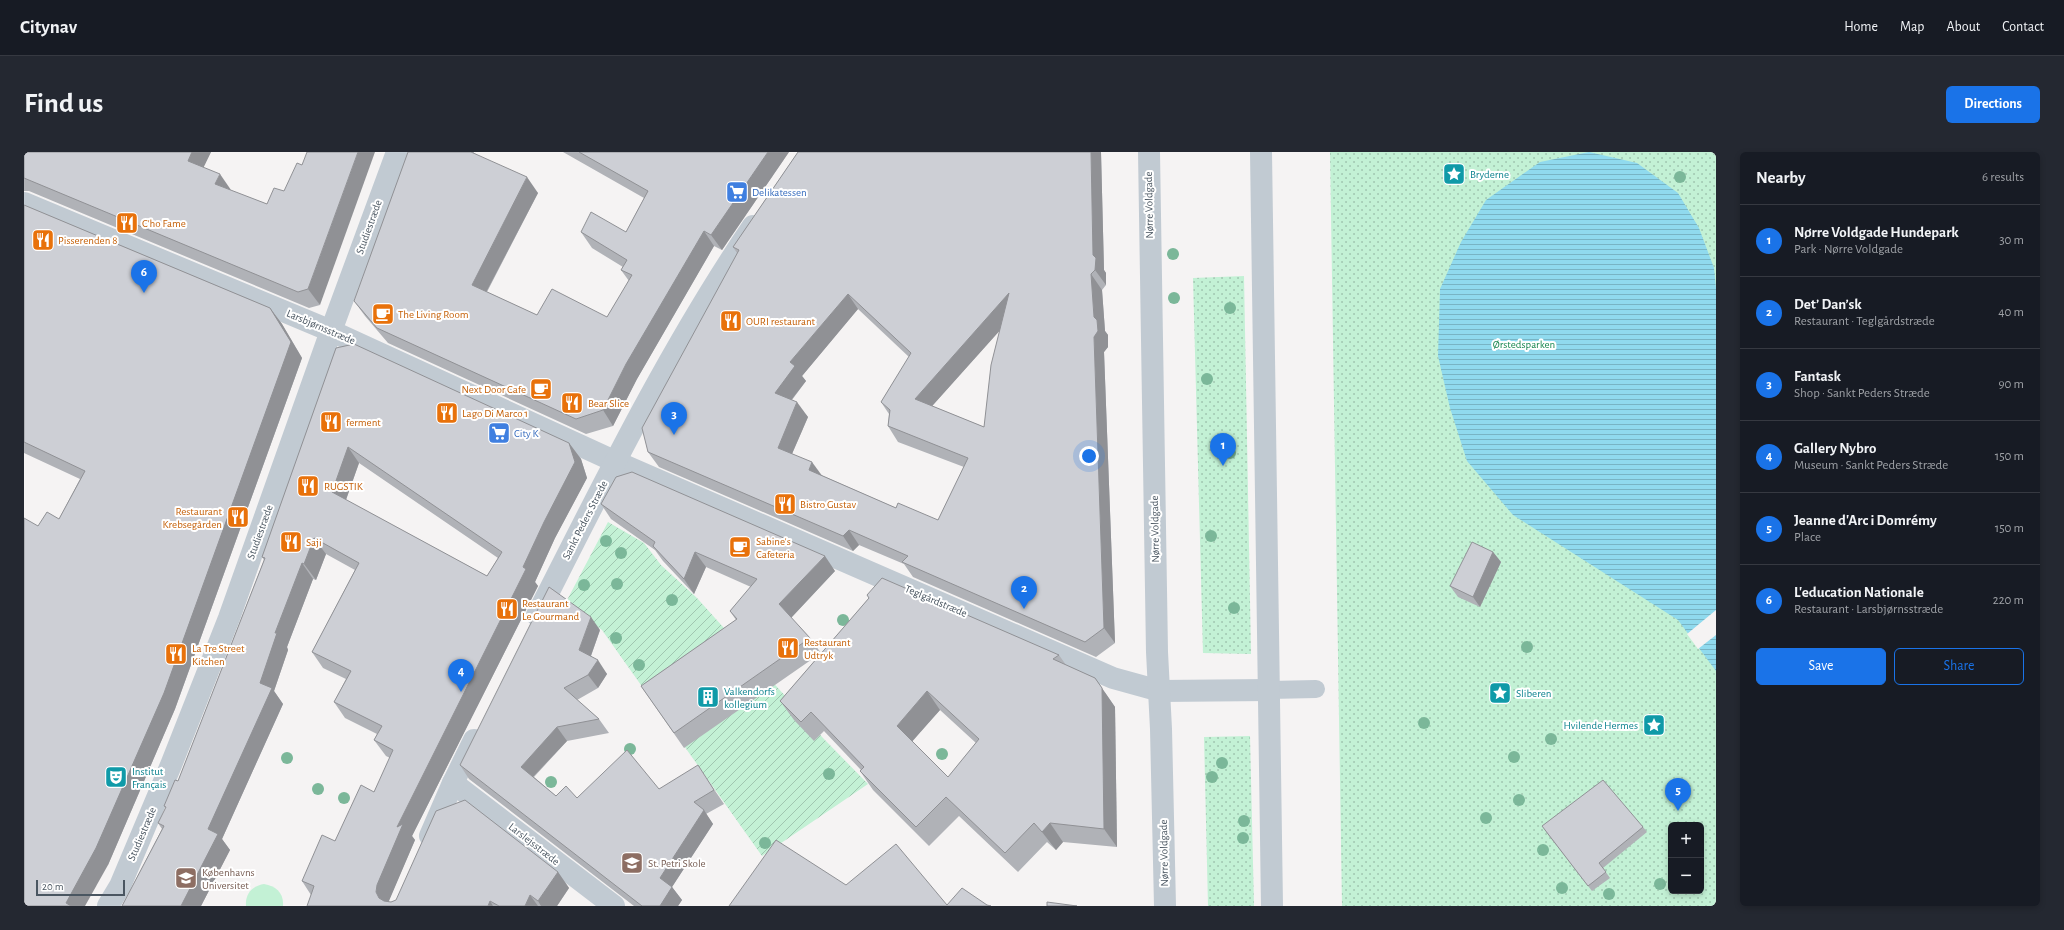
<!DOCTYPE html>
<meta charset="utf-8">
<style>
body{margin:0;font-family:"Alegreya Sans",sans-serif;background:#242831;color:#f1f3f6}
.controls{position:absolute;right:12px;bottom:12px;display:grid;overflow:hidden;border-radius:6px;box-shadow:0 2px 6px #0003}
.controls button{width:36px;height:36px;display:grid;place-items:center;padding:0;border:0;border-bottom:1px solid #363941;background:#171b24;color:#f1f3f6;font:20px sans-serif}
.scale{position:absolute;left:12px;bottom:10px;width:89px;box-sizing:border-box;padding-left:4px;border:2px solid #4a5661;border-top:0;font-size:11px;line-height:14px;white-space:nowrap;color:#4a5661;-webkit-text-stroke:3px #fff;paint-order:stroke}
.you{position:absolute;left:1065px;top:304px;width:14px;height:14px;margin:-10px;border:3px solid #fff;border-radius:50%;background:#1a73e8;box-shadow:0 0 0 6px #1a73e833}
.badge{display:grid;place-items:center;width:26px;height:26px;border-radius:50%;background:#1a73e8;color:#fff;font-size:13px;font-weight:700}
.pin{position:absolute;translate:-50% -33px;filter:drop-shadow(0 1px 2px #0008)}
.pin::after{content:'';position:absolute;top:21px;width:14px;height:12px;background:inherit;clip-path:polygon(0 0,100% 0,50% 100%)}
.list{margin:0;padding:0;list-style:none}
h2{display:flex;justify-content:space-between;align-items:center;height:52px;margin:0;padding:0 16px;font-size:17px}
h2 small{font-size:13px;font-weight:400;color:#9ea1a6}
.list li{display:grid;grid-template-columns:26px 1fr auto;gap:12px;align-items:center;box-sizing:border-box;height:72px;padding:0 16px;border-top:1px solid #363941}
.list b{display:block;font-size:15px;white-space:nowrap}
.list p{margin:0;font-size:13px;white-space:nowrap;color:#9ea1a6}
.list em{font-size:13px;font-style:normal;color:#9ea1a6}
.actions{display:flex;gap:8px;padding:12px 16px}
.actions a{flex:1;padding:9px 0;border:1px solid #1a73e8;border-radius:6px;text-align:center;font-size:14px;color:#1a73e8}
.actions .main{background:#1a73e8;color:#fff}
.map{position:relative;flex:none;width:1692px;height:754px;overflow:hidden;border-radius:6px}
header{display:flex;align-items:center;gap:24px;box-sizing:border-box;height:56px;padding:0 20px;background:#171b24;border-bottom:1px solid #363941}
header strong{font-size:19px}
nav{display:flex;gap:22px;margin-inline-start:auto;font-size:14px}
.intro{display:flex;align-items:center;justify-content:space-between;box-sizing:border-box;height:96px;padding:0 24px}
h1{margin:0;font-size:28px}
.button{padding:10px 18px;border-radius:6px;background:#1a73e8;color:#fff;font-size:14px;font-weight:700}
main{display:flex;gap:24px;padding:0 24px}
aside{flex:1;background:#171b24;border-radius:6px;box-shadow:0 2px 6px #0003}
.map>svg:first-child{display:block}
.grass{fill:#c3f1d5}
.park{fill:url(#park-dots);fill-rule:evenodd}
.garden{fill:url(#garden-furrows)}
.water{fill:url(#water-rules)}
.pier{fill:#f5f3f3}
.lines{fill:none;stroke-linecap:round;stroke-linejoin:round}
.service{stroke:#c1cad2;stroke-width:18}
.minor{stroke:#c1cad2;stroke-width:22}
.tertiary{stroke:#c1cad2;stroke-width:22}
.tree{fill:#7bb799}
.wall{fill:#b0b2b7;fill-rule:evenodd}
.shaded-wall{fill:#909195}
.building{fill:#cdcfd5;stroke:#909195;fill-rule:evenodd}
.labels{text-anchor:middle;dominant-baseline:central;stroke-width:4;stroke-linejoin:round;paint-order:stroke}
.culture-label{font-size:11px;fill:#0d838f;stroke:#fff;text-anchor:start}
.shop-label{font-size:11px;fill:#366cbe;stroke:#fff;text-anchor:start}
.street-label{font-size:11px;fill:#4a5661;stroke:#fff}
.food-label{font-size:11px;fill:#c56008;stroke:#fff;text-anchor:start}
.park-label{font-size:11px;fill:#17864f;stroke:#fff}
.education-label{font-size:11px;fill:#785e54;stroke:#fff;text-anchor:start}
</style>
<header>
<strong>Citynav</strong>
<nav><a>Home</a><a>Map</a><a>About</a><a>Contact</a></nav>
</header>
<div class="intro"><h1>Find us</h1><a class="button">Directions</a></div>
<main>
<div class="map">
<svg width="1692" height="754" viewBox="0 0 1692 754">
<defs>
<pattern id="park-dots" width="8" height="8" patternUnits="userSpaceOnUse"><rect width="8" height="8" fill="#c3f1d5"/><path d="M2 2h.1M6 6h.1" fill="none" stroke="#a0c6b0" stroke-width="1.8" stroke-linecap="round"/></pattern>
<pattern id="garden-furrows" width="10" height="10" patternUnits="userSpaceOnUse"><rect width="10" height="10" fill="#c3f1d5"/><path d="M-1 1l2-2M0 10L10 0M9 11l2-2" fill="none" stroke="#a0c6b0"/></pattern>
<pattern id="water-rules" width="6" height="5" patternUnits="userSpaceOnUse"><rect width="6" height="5" fill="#90daee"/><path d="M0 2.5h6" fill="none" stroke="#78b4c4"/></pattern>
</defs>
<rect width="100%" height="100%" fill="#f5f3f3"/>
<path class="grass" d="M240,732C252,734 260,741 259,754H222C221,742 228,734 240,732Z"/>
<g class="park">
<path d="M1306,0H1692V754H1318ZM1647,673H1677V739H1647Z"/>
<polygon points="1220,124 1227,502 1179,501 1169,126"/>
<polygon points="1226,584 1230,754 1184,754 1180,585"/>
</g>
<polygon class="garden" points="584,370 620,391 637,413 673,446 799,586 844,632 738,704 578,478 541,452"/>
<polygon class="water" points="1565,0 1613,11 1654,41 1675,76 1690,116 1692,136 1692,519 1654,468 1489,363 1443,309 1426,256 1414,204 1416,137 1437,90 1462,48 1516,10"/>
<polygon class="pier" points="1692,458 1692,483 1674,497 1663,482"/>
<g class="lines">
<polyline class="service" points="1245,538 1292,537"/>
<g class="minor">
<polyline points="0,51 307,179 590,309 1089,526 1136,539 1245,538"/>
<path d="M513,463C580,331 646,196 729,74"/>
<polyline points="429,631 590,754"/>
<polyline points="406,684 429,631 450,588"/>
<polyline points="84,754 96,734 147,613 205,466 307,179 373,0"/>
</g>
<g class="tertiary">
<polyline points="1125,0 1133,500 1137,577 1141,754"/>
<polyline points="1237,0 1248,754"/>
</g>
</g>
<g class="tree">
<circle cx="1656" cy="25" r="6"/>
<circle cx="1149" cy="102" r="6"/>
<circle cx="1150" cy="146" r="6"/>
<circle cx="1206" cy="156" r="6"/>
<circle cx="1183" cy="227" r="6"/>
<circle cx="1206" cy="301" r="6"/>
<circle cx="1187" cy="384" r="6"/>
<circle cx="582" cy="389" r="6"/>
<circle cx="597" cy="401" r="6"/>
<circle cx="593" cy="432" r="6"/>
<circle cx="560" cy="433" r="6"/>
<circle cx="648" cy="448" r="6"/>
<circle cx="1210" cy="456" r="6"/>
<circle cx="819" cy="468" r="6"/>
<circle cx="592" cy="486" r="6"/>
<circle cx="1503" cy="495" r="6"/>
<circle cx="615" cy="513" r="6"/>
<circle cx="1400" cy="571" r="6"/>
<circle cx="1527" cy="587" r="6"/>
<circle cx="606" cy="597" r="6"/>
<circle cx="918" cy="602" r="6"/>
<circle cx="1490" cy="605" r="6"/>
<circle cx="263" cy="606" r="6"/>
<circle cx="1198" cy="611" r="6"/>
<circle cx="805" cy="622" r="6"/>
<circle cx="1188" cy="625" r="6"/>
<circle cx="527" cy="630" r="6"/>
<circle cx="294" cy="637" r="6"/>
<circle cx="320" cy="646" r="6"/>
<circle cx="1495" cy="648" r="6"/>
<circle cx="1462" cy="666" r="6"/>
<circle cx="1220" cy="669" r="6"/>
<circle cx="1219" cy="686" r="6"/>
<circle cx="741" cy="691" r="6"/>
<circle cx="1519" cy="698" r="6"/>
<circle cx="1636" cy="732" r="6"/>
<circle cx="1538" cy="736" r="6"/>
<circle cx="1585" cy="742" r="6"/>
</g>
<g class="wall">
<polygon points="0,0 187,0 179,15 207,39 243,52 296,153 285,156 5,39 0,39"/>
<polygon points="384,0 450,0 450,1 514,41 463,140 513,163 583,165 605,129 597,118 599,115 568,96 557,80 602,80 620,46 539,0 765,0 698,98 690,94 613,227 589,274 562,282 364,191 341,164 330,149"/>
<path d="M774,0H1077L1080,118L1082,121V133L1078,138L1081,179L1084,183V195L1080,200L1091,491L1072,505L889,425L880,412L835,393L829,399L635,315L624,300L713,101L709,95ZM834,157L885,205L857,250L865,262L864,274L874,290L940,315L914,368L872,356L797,323L768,302L784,265L768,248L782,229L778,224ZM976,178L960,275L908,254Z"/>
<polygon points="0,53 246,156 258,172 278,206 151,557 84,713 14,374 35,367 56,327 0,301"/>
<path d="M312,196L545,291L557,307L563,326L531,386L511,430L514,434L388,684L391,688L364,750H367L534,720L545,736L533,754H283L287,743L278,729L350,640L366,606L362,604L350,588L353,582L321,566L310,550L322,527L299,516L288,500L331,418L302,402L292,428L289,427L263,495L264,498L250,539L259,552L198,687L206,698L177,754H98L138,677L134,671L142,656L140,654L154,629L240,408L238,405ZM335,311L474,406L463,424L322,348Z"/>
<polygon points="577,352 811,419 767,466 786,486 797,501 660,596 617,534 712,468 706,459 727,435 682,415 670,442 639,409 631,398 587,367"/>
<polygon points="1469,400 1477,410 1456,455 1434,445 1426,434"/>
<path d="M843,443L1035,503L1042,513L1071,526L1091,555L1093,695L1039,690L1032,698L1023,690L994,720L935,664L905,694L849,638L836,619L837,618L800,579L790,589L770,568L756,549L845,446ZM916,558L952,591L924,625L888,589Z"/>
<polygon points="576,478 567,504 583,522 574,536 553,548 575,567 585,581 543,589 510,625 532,644 553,646 635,637 683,627 700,652 682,662 689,672 648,735 658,748 654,754 610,754 445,627 436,613"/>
<polygon points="1619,675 1623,680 1579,716 1586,726 1568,739 1522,680"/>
</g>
<g class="shaded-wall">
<polygon points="168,0 187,0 175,25 164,9"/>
<polygon points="334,0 351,0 296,153 284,137"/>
<polygon points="744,0 765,0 698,98 687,83"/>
<polygon points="1067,0 1077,0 1080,118 1082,121 1082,133 1071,118 1069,103"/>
<polygon points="196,22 207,38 191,32"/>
<polygon points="503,25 514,41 458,148 448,133"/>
<polygon points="680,79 690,94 613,227 589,274 579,258 602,212"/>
<polygon points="1067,122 1078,138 1081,179 1084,183 1084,195 1080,200 1091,491 1080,476 1070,185 1070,165"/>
<polygon points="985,141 996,156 901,262 891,247"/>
<polygon points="824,142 834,157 778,224 782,229 761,256 751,241 766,210"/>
<polygon points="246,156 258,172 278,206 151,557 84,713 61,754 44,754 42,751"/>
<polygon points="773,250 784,265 764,311 754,296"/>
<polygon points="545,291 557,307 563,326 531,386 511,430 514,434 388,684 391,688 365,749 364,754 355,746 352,740 353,733 373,675 499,415 520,370"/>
<polygon points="324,295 335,311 319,356 308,340"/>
<polygon points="788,310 799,325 785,318"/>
<polygon points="825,378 835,393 829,399 819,384"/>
<polygon points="290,386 302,402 292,428 280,412"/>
<polygon points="671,400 682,415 670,442 660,427"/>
<polygon points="1469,400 1477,410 1456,455 1449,445"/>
<polygon points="801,404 811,419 766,467 755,452"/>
<polygon points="278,411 289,427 263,495 264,498 250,539 259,552 198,687 206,698 177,754 157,754 236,531 251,481"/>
<polygon points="567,465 576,478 564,512 555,498"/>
<polygon points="574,508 583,522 574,536 564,523"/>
<polygon points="1071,526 1091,555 1093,695 1080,677"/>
<polygon points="903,539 916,558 886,592 873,574"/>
<polygon points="533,575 543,589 506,628 497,615"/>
<polygon points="680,658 689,672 648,735 658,748 654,754 636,754 636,726"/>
<polygon points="1026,671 1039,690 1032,698 1018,680"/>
<polygon points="534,720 545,736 533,754 517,754 514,749"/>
<polygon points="506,743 514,754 501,754"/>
<polygon points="466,749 469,754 464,754"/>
</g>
<g class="building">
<polygon points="0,0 168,0 164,9 196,22 191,32 243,52 250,36 260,39 273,11 278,13 283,0 334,0 284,137 274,140 0,26"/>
<polygon points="384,0 447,0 503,25 448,133 513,163 528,137 583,165 608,123 597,118 603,108 557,80 567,60 602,80 624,39 555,0 744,0 687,83 680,79 602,212 579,258 552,267 353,176 330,149"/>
<path d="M774,0H1067L1069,103L1072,106L1071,118L1067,122L1070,165L1073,168L1074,179L1070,185L1080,476L1061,490L878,410L884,404L825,378L819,384L624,300L618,276L715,98L709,95ZM985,141L967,213L960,275L891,247ZM824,142L887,201L857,250L866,258L864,274L944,306L914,368L874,351L872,356L785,318L788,310L754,296L773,250L751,241L771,214L766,210Z"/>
<polygon points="0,53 246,156 267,190 140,541 72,696 42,751 47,754 0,754 0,366 14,374 23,360 35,367 61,319 0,290"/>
<path d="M330,192L545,291L551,310L520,370L499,415L502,417L373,675L379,672L353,733L352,740L355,746L360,749L367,750L372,748L412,659L441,648L534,720L514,749L506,743L501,754H475L466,749L464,754H283L288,740L290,734L278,729L298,683L311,689L337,633L350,640L369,598L350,588L358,574L310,550L327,519L288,500L335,411L290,386L280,412L278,411L251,481H253L236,531L248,536L184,677L194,682L157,754H98L140,674L134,671L142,655L140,654L151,628L154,629L241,406L238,405L312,196ZM324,295L478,400L463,424L308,340Z"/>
<polygon points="608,320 801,404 755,452 786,486 650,581 617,534 713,467 706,459 733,427 671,400 660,427 629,394 631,390 577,352 592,325"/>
<polygon points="1448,390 1469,400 1449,445 1426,434"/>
<path d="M858,426L1035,503L1029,507L1071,526L1078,536L1080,677L1026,671L1018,680L1010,671L981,701L922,645L892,675L836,619L840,615L787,560L777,570L756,549L845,446L843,443ZM903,539L955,587L924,625L873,574Z"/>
<polygon points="525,435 567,465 555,498 574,508 564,523 540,536 575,567 533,575 497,615 532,644 542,634 553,646 603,598 635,637 674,613 690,638 670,650 680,658 636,726 648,735 636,754 618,754 436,613"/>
<polygon points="1579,628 1619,675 1575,711 1582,720 1564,734 1518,674"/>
<polygon points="752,688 822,733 872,692 923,753 938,736 963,753 967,754 705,754"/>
<polygon points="1023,750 1053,754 1023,754"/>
</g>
<defs>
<g id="sight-square" transform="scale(1.15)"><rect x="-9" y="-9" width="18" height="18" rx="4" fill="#0f9aa8" stroke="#fff"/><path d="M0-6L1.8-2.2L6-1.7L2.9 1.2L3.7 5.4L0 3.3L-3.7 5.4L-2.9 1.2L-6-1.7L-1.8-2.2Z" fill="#fff"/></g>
<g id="supermarket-square" transform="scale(1.15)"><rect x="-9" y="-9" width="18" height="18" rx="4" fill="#3f7fe0" stroke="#fff"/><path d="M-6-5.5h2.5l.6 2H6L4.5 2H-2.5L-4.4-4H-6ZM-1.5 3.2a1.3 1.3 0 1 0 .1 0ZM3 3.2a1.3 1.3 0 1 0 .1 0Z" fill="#fff"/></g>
<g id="restaurant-square" transform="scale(1.15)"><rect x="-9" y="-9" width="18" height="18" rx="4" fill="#e8710a" stroke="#fff"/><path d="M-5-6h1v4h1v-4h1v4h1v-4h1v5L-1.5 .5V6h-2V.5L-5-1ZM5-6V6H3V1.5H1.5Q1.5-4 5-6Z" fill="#fff"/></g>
<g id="cafe-square" transform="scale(1.15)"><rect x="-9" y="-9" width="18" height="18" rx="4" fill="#e8710a" stroke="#fff"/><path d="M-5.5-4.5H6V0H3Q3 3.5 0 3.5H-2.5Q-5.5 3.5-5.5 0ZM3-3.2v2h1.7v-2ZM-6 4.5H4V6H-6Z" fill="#fff"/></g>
<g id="building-square" transform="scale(1.15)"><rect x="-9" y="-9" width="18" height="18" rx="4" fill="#0f9aa8" stroke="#fff"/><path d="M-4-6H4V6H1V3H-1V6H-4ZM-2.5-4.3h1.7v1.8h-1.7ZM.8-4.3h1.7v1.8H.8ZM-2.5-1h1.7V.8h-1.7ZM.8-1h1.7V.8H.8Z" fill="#fff"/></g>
<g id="theatre-square" transform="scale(1.15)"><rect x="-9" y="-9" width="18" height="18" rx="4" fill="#0f9aa8" stroke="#fff"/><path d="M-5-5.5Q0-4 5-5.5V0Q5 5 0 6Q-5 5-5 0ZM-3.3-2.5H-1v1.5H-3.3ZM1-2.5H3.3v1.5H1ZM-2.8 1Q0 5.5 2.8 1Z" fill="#fff"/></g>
<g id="school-square" transform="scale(1.15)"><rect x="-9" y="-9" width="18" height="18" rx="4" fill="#8d6e63" stroke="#fff"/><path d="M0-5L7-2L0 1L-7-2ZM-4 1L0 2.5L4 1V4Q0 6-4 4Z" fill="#fff"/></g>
<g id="university-square" transform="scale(1.15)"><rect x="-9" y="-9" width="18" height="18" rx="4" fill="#8d6e63" stroke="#fff"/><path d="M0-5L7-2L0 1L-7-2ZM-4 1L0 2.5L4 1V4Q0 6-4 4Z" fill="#fff"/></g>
</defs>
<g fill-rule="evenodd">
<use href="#sight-square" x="1430" y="22"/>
<use href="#supermarket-square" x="713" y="40"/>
<use href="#restaurant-square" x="103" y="71"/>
<use href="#restaurant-square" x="19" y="88"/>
<use href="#cafe-square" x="359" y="162"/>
<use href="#restaurant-square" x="707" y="169"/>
<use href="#cafe-square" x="517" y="237"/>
<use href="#restaurant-square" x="548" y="251"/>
<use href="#restaurant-square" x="423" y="261"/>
<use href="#restaurant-square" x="307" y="270"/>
<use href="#supermarket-square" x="475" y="281"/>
<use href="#restaurant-square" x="284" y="334"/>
<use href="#restaurant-square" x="761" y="352"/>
<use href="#restaurant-square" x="214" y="365"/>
<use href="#restaurant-square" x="267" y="390"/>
<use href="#cafe-square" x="716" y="395"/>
<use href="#restaurant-square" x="483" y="457"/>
<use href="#restaurant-square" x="764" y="496"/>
<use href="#restaurant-square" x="152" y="502"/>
<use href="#sight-square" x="1476" y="541"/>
<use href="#building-square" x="684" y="545"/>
<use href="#sight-square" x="1630" y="573"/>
<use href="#theatre-square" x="92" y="625"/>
<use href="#school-square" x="608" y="711"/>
<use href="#university-square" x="162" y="726"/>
</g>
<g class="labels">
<g class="culture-label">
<text x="1446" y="22">Bryderne</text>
<text x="700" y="539">Valkendorfs<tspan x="700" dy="13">kollegium</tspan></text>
<text x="1492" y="541">Sliberen</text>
<text x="1614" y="573" text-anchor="end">Hvilende Hermes</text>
<text x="108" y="619">Institut<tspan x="108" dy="13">Français</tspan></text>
</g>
<g class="shop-label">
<text x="728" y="40">Delikatessen</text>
<text x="490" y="281">City K</text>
</g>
<g class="street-label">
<text transform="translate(1125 53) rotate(-91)">Nørre Voldgade</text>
<text transform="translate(345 75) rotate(-70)">Studiestræde</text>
<text transform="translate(297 175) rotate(23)">Larsbjørnsstræde</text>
<text transform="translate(561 368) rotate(-63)">Sankt Peders Stræde</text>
<text transform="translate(1131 377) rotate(-91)">Nørre Voldgade</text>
<text transform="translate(236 380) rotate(-70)">Studiestræde</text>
<text transform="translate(912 449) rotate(23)">Teglgårdstræde</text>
<text transform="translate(118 682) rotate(-67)">Studiestræde</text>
<text transform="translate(510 692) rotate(38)">Larslejsstræde</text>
<text transform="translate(1140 701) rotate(-91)">Nørre Voldgade</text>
</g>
<g class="food-label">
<text x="118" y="71">C'ho Fame</text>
<text x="34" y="88">Pisserenden 8</text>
<text x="374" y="162">The Living Room</text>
<text x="722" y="169">OURI restaurant</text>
<text x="502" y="237" text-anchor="end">Next Door Cafe</text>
<text x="564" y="251">Bear Slice</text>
<text x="438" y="261">Lago Di Marco 1</text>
<text x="322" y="270">ferment</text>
<text x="300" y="334">RUGSTIK</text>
<text x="776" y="352">Bistro Gustav</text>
<text x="198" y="359" text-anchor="end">Restaurant<tspan x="198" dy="13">Krebsegården</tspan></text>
<text x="732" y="389">Sabine's<tspan x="732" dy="13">Cafeteria</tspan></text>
<text x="282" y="390">Saji</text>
<text x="498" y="451">Restaurant<tspan x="498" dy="13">Le Gourmand</tspan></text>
<text x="780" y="490">Restaurant<tspan x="780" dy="13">Udtryk</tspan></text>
<text x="168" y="496">La Tre Street<tspan x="168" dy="13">Kitchen</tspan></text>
</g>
<g class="park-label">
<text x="1500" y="192">Ørstedsparken</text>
</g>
<g class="education-label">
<text x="624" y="711">St. Petri Skole</text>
<text x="178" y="720">Københavns<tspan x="178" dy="13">Universitet</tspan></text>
</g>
</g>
</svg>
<div class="controls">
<button>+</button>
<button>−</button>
</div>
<div class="scale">20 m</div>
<div class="you"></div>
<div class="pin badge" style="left:1199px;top:314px">1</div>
<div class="pin badge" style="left:1000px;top:457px">2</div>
<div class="pin badge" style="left:650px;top:283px">3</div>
<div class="pin badge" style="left:437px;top:540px">4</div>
<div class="pin badge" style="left:1654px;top:659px">5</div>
<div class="pin badge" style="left:120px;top:141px">6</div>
</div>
<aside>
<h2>Nearby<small>6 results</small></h2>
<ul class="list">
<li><span class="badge">1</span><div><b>Nørre Voldgade Hundepark</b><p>Park · Nørre Voldgade</p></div><em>30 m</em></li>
<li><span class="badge">2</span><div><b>Det’ Dan’sk</b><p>Restaurant · Teglgårdstræde</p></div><em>40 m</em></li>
<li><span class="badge">3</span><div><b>Fantask</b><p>Shop · Sankt Peders Stræde</p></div><em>90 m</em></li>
<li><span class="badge">4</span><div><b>Gallery Nybro</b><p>Museum · Sankt Peders Stræde</p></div><em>150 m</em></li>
<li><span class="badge">5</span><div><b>Jeanne d'Arc i Domrémy</b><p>Place</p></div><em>150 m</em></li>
<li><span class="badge">6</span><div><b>L'education Nationale</b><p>Restaurant · Larsbjørnsstræde</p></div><em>220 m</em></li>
</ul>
<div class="actions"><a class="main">Save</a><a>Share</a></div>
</aside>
</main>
